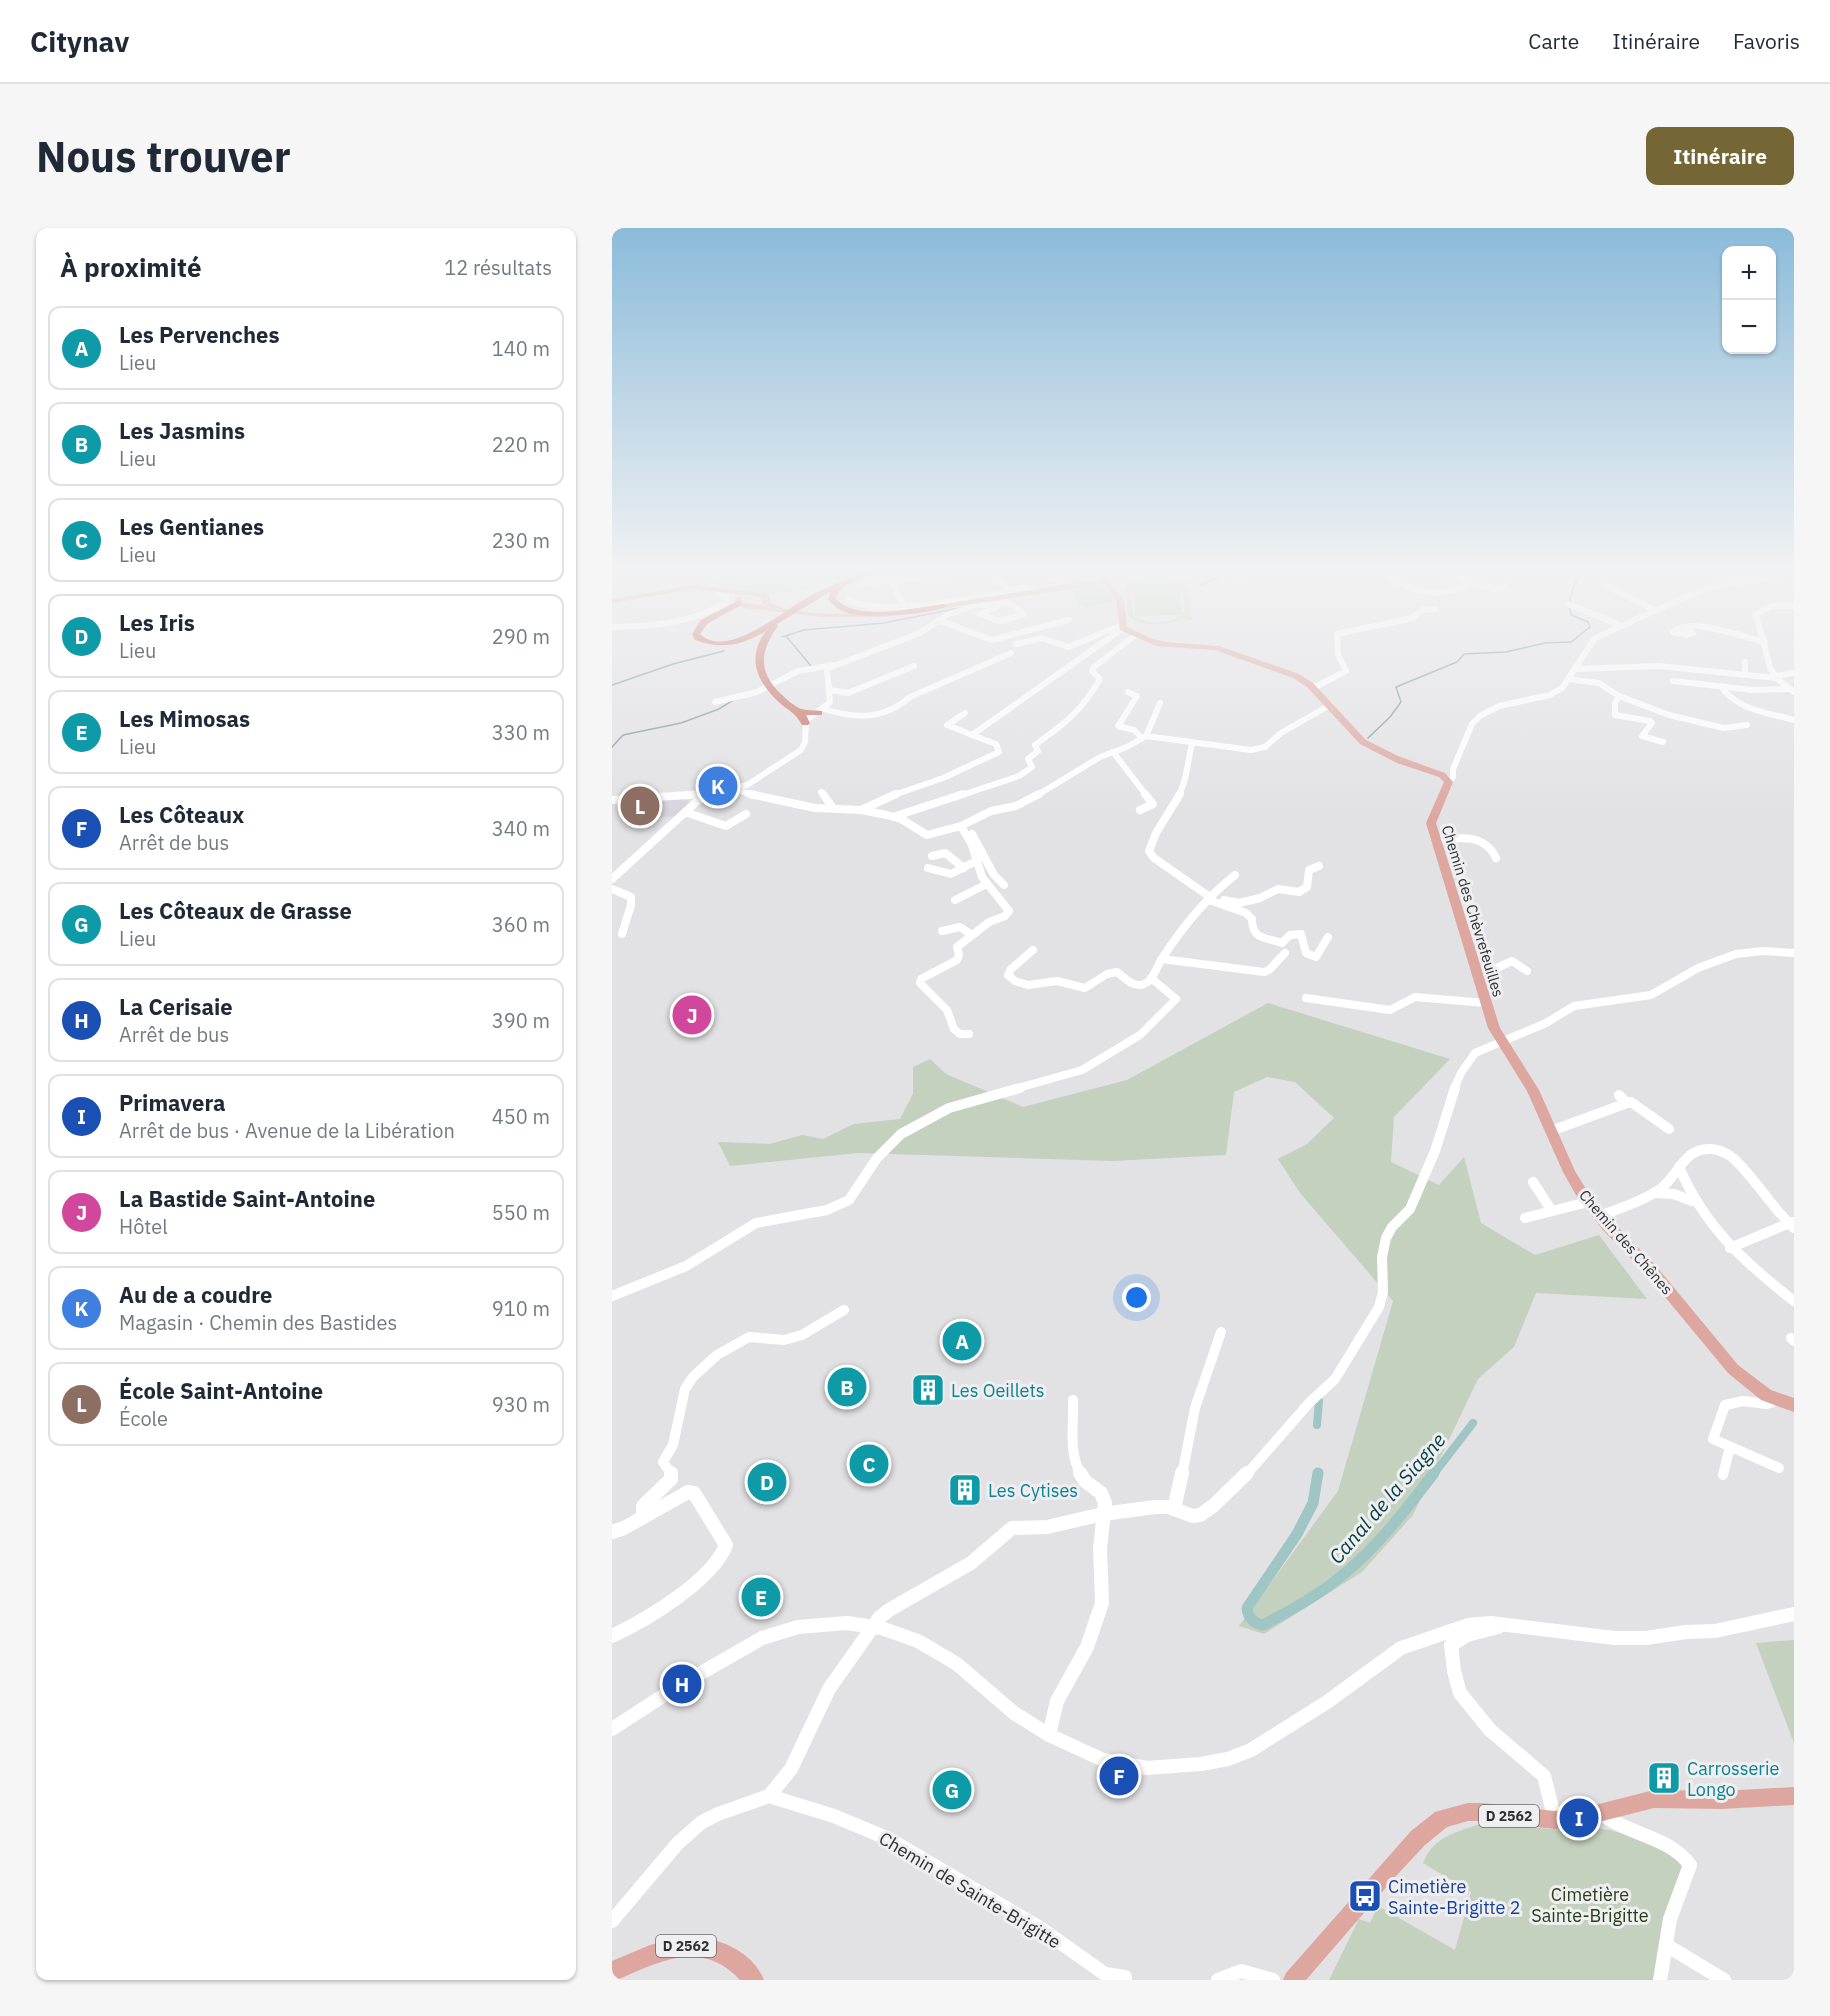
<!DOCTYPE html>
<html lang="fr">
<meta charset="utf-8">
<style>
body{margin:0;font-family:"IBM Plex Sans",sans-serif;background:#f6f6f7;color:#1f2937}
.controls{position:absolute;right:18px;top:18px;display:grid;overflow:hidden;border-radius:12px;box-shadow:0 2px 4px #0004}
.controls button{width:54px;height:54px;display:grid;place-items:center;padding:0;border:0;border-bottom:2px solid #e0e1e3;background:#fff;color:#1f2937;font:30px sans-serif}
.you{position:absolute;left:525px;top:1070px;width:21px;height:21px;margin:-15px;border:4px solid #fff;border-radius:50%;background:#1a73e8;box-shadow:0 0 0 9px #1a73e833}
.badge{display:grid;place-items:center;width:39px;height:39px;border-radius:50%;background:#746735;color:#fff;font-size:20px;font-weight:700}
.pin{position:absolute;translate:-50% -50%;border:3px solid #fff;box-shadow:0 2px 6px #0006}
.list{margin:0;padding:0;list-style:none}
h2{display:flex;justify-content:space-between;align-items:center;height:78px;margin:0;padding:0 24px;font-size:26px}
h2 small{font-size:20px;font-weight:400;color:#747a83}
.list li{display:grid;grid-template-columns:39px 1fr auto;gap:18px;align-items:center;box-sizing:border-box;height:84px;margin:0 12px 12px;padding:0 12px;border:2px solid #e0e1e3;border-radius:12px}
.list b{display:block;font-size:22px;white-space:nowrap}
.list p{margin:0;font-size:20px;white-space:nowrap;color:#747a83}
.list em{font-size:20px;font-style:normal;color:#747a83}
.map{position:relative;flex:none;width:1182px;height:1752px;overflow:hidden;border-radius:12px}
header{display:flex;align-items:center;gap:36px;box-sizing:border-box;height:84px;padding:0 30px;background:#fff;border-bottom:2px solid #e0e1e3}
header strong{font-size:28px}
nav{display:flex;gap:33px;margin-inline-start:auto;font-size:21px}
.intro{display:flex;align-items:center;justify-content:space-between;box-sizing:border-box;height:144px;padding:0 36px}
h1{margin:0;font-size:42px}
.button{padding:15px 27px;border-radius:12px;background:#746735;color:#fff;font-size:21px;font-weight:700}
main{display:flex;gap:36px;padding:0 36px}
aside{flex:1;background:#fff;border-radius:12px;box-shadow:0 2px 4px #0004}
.map>svg:first-child{display:block}
.built{fill:#d7d4de}
.green{fill:#c4d1be;fill-rule:evenodd}
.lines{fill:none;stroke-linecap:round;stroke-linejoin:round}
.stream{stroke:#7d9898;stroke-width:1.5}
.canal-far1{stroke:#9fc5c5;stroke-width:8}
.canal{stroke:#9fc5c5;stroke-width:11}
.minor-far3{stroke:#fff;stroke-width:6}
.minor-far2{stroke:#fff;stroke-width:8}
.minor-far1{stroke:#fff;stroke-width:10}
.minor{stroke:#fff;stroke-width:14}
.major{fill:#dda79f;fill-rule:evenodd}
.highway{fill:#c66d5f;fill-rule:evenodd}
.labels{text-anchor:middle;dominant-baseline:central;stroke-width:6;stroke-linejoin:round;paint-order:stroke}
.shield{fill:#efeef1;stroke:#69686a;stroke-width:1.5}
.shield-label{font-size:14px;font-weight:bold;fill:#2f2f30}
.street-label{font-size:15px;fill:#2f2f30;stroke:#efeef1}
.near-culture-label{font-size:18px;fill:#0d838f;stroke:#efeef1;text-anchor:start}
.near-transit-label{font-size:18px;fill:#164399;stroke:#efeef1;text-anchor:start}
.near-street-label{font-size:18px;fill:#2f2f30;stroke:#efeef1}
.near-park-label{font-size:18px;fill:#263f17;stroke:#efeef1}
.near-water-label{font-size:20px;font-style:italic;fill:#013f40;stroke:#efeef1}
</style>
<header>
<strong>Citynav</strong>
<nav><a>Carte</a><a>Itinéraire</a><a>Favoris</a></nav>
</header>
<div class="intro"><h1>Nous trouver</h1><a class="button">Itinéraire</a></div>
<main>
<aside>
<h2>À proximité<small>12 résultats</small></h2>
<ul class="list">
<li><span class="badge" style="background:#0f9aa8">A</span><div><b>Les Pervenches</b><p>Lieu</p></div><em>140 m</em></li>
<li><span class="badge" style="background:#0f9aa8">B</span><div><b>Les Jasmins</b><p>Lieu</p></div><em>220 m</em></li>
<li><span class="badge" style="background:#0f9aa8">C</span><div><b>Les Gentianes</b><p>Lieu</p></div><em>230 m</em></li>
<li><span class="badge" style="background:#0f9aa8">D</span><div><b>Les Iris</b><p>Lieu</p></div><em>290 m</em></li>
<li><span class="badge" style="background:#0f9aa8">E</span><div><b>Les Mimosas</b><p>Lieu</p></div><em>330 m</em></li>
<li><span class="badge" style="background:#1a4fb4">F</span><div><b>Les Côteaux</b><p>Arrêt de bus</p></div><em>340 m</em></li>
<li><span class="badge" style="background:#0f9aa8">G</span><div><b>Les Côteaux de Grasse</b><p>Lieu</p></div><em>360 m</em></li>
<li><span class="badge" style="background:#1a4fb4">H</span><div><b>La Cerisaie</b><p>Arrêt de bus</p></div><em>390 m</em></li>
<li><span class="badge" style="background:#1a4fb4">I</span><div><b>Primavera</b><p>Arrêt de bus · Avenue de la Libération</p></div><em>450 m</em></li>
<li><span class="badge" style="background:#d1479c">J</span><div><b>La Bastide Saint-Antoine</b><p>Hôtel</p></div><em>550 m</em></li>
<li><span class="badge" style="background:#3f7fe0">K</span><div><b>Au de a coudre</b><p>Magasin · Chemin des Bastides</p></div><em>910 m</em></li>
<li><span class="badge" style="background:#8d6e63">L</span><div><b>École Saint-Antoine</b><p>École</p></div><em>930 m</em></li>
</ul>
</aside>
<div class="map">
<svg width="1182" height="1752" viewBox="0 0 1182 1752">
<rect width="100%" height="100%" fill="#e2e1e4"/>
<polygon class="built" points="72,571 77,573 75,577 64,588 38,590 16,587 20,573"/>
<g class="green">
<polygon points="125,343 277,343 214,353 197,361 158,366 101,356 104,348"/>
<path d="M533,350H554L569,353V351H574L580,392H574V390C557,398 534,399 518,390L515,384L514,360L519,354ZM566,355C572,362 575,381 570,388C556,395 535,397 522,388L518,362L521,357L523,388L570,387Z"/>
<polygon points="475,357 491,359 504,373 472,380 454,361"/>
<polygon points="656,775 838,831 782,889 779,934 827,957 852,929 869,995 923,1027 987,1007 1035,1071 924,1065 902,1119 866,1151 801,1287 750,1344 652,1406 627,1398 726,1263 781,1073 688,965 666,931 695,916 722,890 683,854 655,849 622,864 614,927 501,933 246,925 118,938 106,914 158,916 190,907 211,911 242,896 288,891 301,866 301,839 318,831 334,846 411,879 515,852"/>
<polygon points="1182,1412 1182,1515 1144,1415"/>
<path d="M874,1594L937,1601L982,1600L998,1602L1031,1612L1064,1627L1071,1638L1043,1752H717L747,1691L758,1695L766,1678L843,1722L859,1664L811,1635C823,1606 847,1604 874,1594Z"/>
</g>
<g class="lines">
<g class="stream">
<polyline points="598,343 610,346"/>
<polyline points="589,357 612,346"/>
<polyline points="174,408 199,438 196,439"/>
<polyline points="170,409 192,402 272,395 347,380"/>
<polyline points="0,457 61,436 112,423"/>
<path d="M756,510L778,489L789,474L784,459L845,434L852,426L894,424L933,415L959,414L978,399L976,394L959,387C955,370 961,358 970,344L968,343"/>
<polyline points="0,519 11,507 69,495 107,481 123,471"/>
</g>
<g class="canal-far1">
<polyline points="705,1197 707,1173"/>
<polyline points="706,1247 706,1244"/>
<polyline points="821,1247 861,1195"/>
</g>
<path class="canal" d="M706,1245L701,1275L685,1306L635,1380C636,1390 641,1395 651,1397C676,1384 700,1371 722,1354C762,1324 792,1284 822,1245"/>
<g class="minor-far3">
<polyline points="617,343 626,347 652,343"/>
<path d="M771,343C793,364 832,373 857,354L843,347L796,343"/>
<polyline points="396,346 408,343"/>
<polyline points="381,350 386,351 398,363"/>
<polyline points="438,351 451,352 471,343"/>
<polyline points="280,354 292,378"/>
<polyline points="857,354 884,361 894,357"/>
<polyline points="251,355 324,349 356,343"/>
<polyline points="251,355 268,343"/>
<polyline points="993,357 1045,383"/>
<path d="M237,372C269,388 349,373 385,366C397,364 409,356 421,363"/>
<polyline points="956,376 1010,398"/>
<polyline points="1182,378 1160,378 1144,386 1158,439 1164,450 1182,464"/>
<polyline points="385,379 368,386 388,393 412,386 399,376 391,374"/>
<polyline points="326,392 380,412 457,392"/>
<path d="M0,399C41,398 77,396 113,375L115,370L106,365"/>
<path d="M1072,400L1081,405L1075,407L1061,404C1076,388 1132,409 1153,414"/>
<polyline points="404,416 430,410 456,419 510,397"/>
<polyline points="1133,434 1133,447"/>
<polyline points="963,441 1047,438 1164,450"/>
<polyline points="1163,448 1182,445"/>
<polyline points="956,451 987,455 1007,468 1057,487 1112,500 1135,497"/>
<polyline points="1061,453 1140,462 1178,461"/>
<path d="M1109,458C1124,482 1157,485 1182,492"/>
<polyline points="701,460 734,443 726,426 725,406 800,390 810,382 824,381"/>
<polyline points="218,462 236,465 302,438"/>
<polyline points="516,464 525,468 506,498 522,502 530,510"/>
<polyline points="1007,468 1003,475 1003,487 1038,493 1040,495 1030,508 1051,514"/>
<polyline points="103,474 145,464 186,443 222,437"/>
<path d="M212,481C244,491 271,492 298,469L399,425"/>
<polyline points="353,485 335,497 360,507"/>
<polyline points="534,508 548,475"/>
<polyline points="501,524 535,568"/>
<polyline points="837,554 841,549 841,541 860,496 868,488 887,478 938,467 950,460 983,410 1073,369 1109,356 1166,349 1172,347 1174,343"/>
<polyline points="124,560 135,557 189,522 193,514 194,493 218,474 215,443 219,439 308,405 335,387 364,377 382,377 391,374"/>
<polyline points="209,564 212,568"/>
<polyline points="68,568 93,566"/>
<path d="M91,568C109,557 123,559 141,568"/>
<polyline points="279,568 331,550 387,524 384,516 360,507 511,400"/>
<path d="M347,568L407,548L420,539L416,531L426,523L423,517C453,495 469,484 488,451L480,443L482,439L523,407"/>
<polyline points="424,568 488,529 515,519 534,508 639,522 653,519 669,505 718,477"/>
<polyline points="567,568 573,551 580,515"/>
</g>
<g class="minor-far2">
<polyline points="138,566 203,580 249,582 275,587 289,591 315,607 349,598 379,583 404,578 427,566"/>
<polyline points="211,566 221,580"/>
<polyline points="568,566 544,605 537,623 542,630 598,669"/>
<polyline points="0,572 92,566"/>
<polyline points="249,582 284,566"/>
<polyline points="528,582 541,576 533,566"/>
<polyline points="73,584 114,598 134,586"/>
<polyline points="281,589 351,566"/>
<polyline points="349,598 360,617 370,649 397,683 393,688 377,694 345,719 347,727 345,732 309,751 308,755 335,782 342,801 348,806 357,806"/>
<polyline points="360,606 382,647 392,657"/>
<path d="M825,612C848,609 873,606 884,630"/>
<polyline points="320,628 333,625 352,640"/>
<polyline points="316,640 339,646 366,632"/>
<polyline points="0,651 93,566"/>
<polyline points="0,661 19,669 19,677 10,706"/>
<polyline points="343,672 375,656"/>
<path d="M597,672L634,685L640,691C640,712 653,709 670,715L678,707L689,706L694,725L704,729L716,709"/>
<polyline points="612,672 627,675 648,670 666,661 687,664 695,659 697,642 707,638"/>
<polyline points="330,703 348,699 360,707"/>
<path d="M421,722L399,741L396,747L403,753L416,757L445,753L473,760L495,746L505,744C512,749 519,758 529,757C540,755 544,741 549,732C569,701 594,670 623,647"/>
<polyline points="550,731 652,744 657,742 673,725"/>
<polyline points="865,749 900,733 915,743"/>
<polyline points="694,770 778,782 803,769 873,775"/>
<polyline points="403,861 470,842 528,807 564,771 539,750"/>
<polyline points="842,861 849,845 863,825 934,795 962,778 1039,767 1086,740 1124,726 1151,723 1182,725"/>
</g>
<g class="minor-far1">
<polyline points="1015,875 1019,874 1057,901"/>
<polyline points="939,903 1015,875 1007,867"/>
<path d="M1067,939C1093,999 1132,1034 1182,1073"/>
<polyline points="921,954 940,983"/>
<polyline points="1043,965 1062,966 1080,973"/>
<path d="M988,988C1008,980 1029,974 1047,962C1067,948 1071,919 1100,921C1108,922 1115,925 1121,930C1144,951 1159,979 1182,1000"/>
<polyline points="913,990 976,974"/>
<polyline points="1118,1020 1180,994"/>
<polyline points="0,1068 74,1038 144,995 215,982 237,972 265,930 289,906 337,880 408,860"/>
<polyline points="1179,1110 1182,1113"/>
<polyline points="1161,1169 1159,1175 1155,1176 1131,1173 1113,1177 1101,1211 1167,1240"/>
<path d="M461,1172C462,1197 456,1224 469,1247"/>
<polyline points="60,1247 51,1234 61,1217 73,1161 81,1149 105,1127 137,1109 172,1112 190,1107 232,1082"/>
<polyline points="570,1247 583,1180 609,1104"/>
<polyline points="634,1247 697,1175 723,1151 767,1079 771,1064 770,1029 774,1010 780,999 798,981 823,923 843,860"/>
<polyline points="1111,1247 1118,1219"/>
</g>
<g class="minor">
<polyline points="562,1281 570,1245"/>
<polyline points="31,1289 31,1278 59,1251 59,1245"/>
<path d="M0,1304L12,1300L76,1264L82,1265L114,1317C100,1353 34,1392 0,1408"/>
<polyline points="886,1399 855,1407 839,1417 842,1443 848,1465 878,1502 932,1548 943,1592"/>
<polyline points="0,1501 63,1460 150,1410 186,1399 235,1395 269,1400 306,1413 345,1436 402,1485 437,1507 491,1532 535,1540 589,1536 616,1531 639,1522 715,1474 789,1420 856,1397 879,1395 1002,1410 1034,1410 1074,1404 1103,1403 1182,1386"/>
<polyline points="437,1507 445,1473 475,1419 490,1375 488,1320 493,1275 489,1265 473,1253 468,1245"/>
<polyline points="157,1568 179,1541 217,1461 267,1390 277,1382 359,1335 400,1300 435,1299 491,1286 543,1279 556,1279 581,1288 588,1287 601,1278 635,1245"/>
<path d="M989,1585C1016,1607 1057,1608 1078,1637L1058,1691L1048,1752"/>
<polyline points="0,1693 66,1615 90,1594 106,1586 157,1568 222,1588 277,1611 428,1700 493,1746 513,1749 513,1752"/>
<polyline points="1054,1717 1112,1752"/>
<polyline points="606,1752 629,1743 661,1752"/>
</g>
<g class="major">
<polygon points="496,345 501,346 495,352 512,372 515,399 538,410 553,414 607,418 687,446 701,455 754,512 786,528 833,545 841,554 824,595 888,800 927,862 963,943 974,961 1000,993 1044,1038 1126,1137 1159,1162 1182,1170 1182,1184 1149,1172 1116,1145 1034,1046 990,1001 964,967 951,944 915,863 876,800 814,595 832,554 827,549 785,535 748,516 695,459 681,450 603,422 544,418 508,402 504,372 491,356 320,382 316,380 320,378 468,354 485,353"/>
<path d="M82,357L154,365L158,370V374C184,390 242,385 273,385L277,387L273,389H210L132,380L123,377V369H129L130,374L155,378L150,375L149,369L82,361L0,375V371Z"/>
<polygon points="1182,1559 1182,1577 1109,1581 1042,1580 975,1597 943,1601 869,1593 856,1593 835,1599 813,1617 784,1648 694,1752 671,1752 674,1745 799,1603 823,1584 830,1582 856,1575 869,1575 943,1583 975,1579 1042,1562 1109,1563"/>
<path d="M75,1708C105,1709 140,1722 152,1752H128C90,1711 48,1733 5,1752H0V1733L38,1717Z"/>
</g>
<path class="highway" d="M253,343H264C251,352 228,354 224,371C246,394 302,380 331,376L335,378C320,387 253,391 235,385C226,382 222,378 216,371L218,364L165,396L166,398C150,420 145,440 165,462C171,468 179,476 187,480C193,483 203,482 210,483V487H194L198,495L196,497H190C185,487 178,483 170,477C146,456 133,431 154,403C130,417 109,422 83,412L80,406L89,392L126,373H129V377L95,396L88,406C115,432 169,384 193,371C212,360 233,352 253,343Z"/>
</g>
<linearGradient id="sky" x2="0" y2="1"><stop stop-color="#8bbbda"/><stop offset="0.58" stop-color="#f2f2f3"/><stop offset="1" stop-color="#f2f2f3" stop-opacity="0"/></linearGradient>
<rect width="1182" height="589" fill="url(#sky)"/>
<defs>
<g id="building-square" transform="scale(1.725)"><rect x="-9" y="-9" width="18" height="18" rx="4" fill="#0f9aa8" stroke="#efeef1"/><path d="M-4-6H4V6H1V3H-1V6H-4ZM-2.5-4.3h1.7v1.8h-1.7ZM.8-4.3h1.7v1.8H.8ZM-2.5-1h1.7V.8h-1.7ZM.8-1h1.7V.8H.8Z" fill="#fff"/></g>
<g id="bus-square" transform="scale(1.725)"><rect x="-9" y="-9" width="18" height="18" rx="4" fill="#1a4fb4" stroke="#efeef1"/><path d="M-5-6H5V4H4V6H2V4H-2V6H-4V4H-5ZM-3.5-4V0h7V-4ZM-3.5 1.2v1.5H-2V1.2ZM2 1.2v1.5H3.5V1.2Z" fill="#fff"/></g>
</defs>
<g fill-rule="evenodd">
<use href="#building-square" x="316" y="1162"/>
<use href="#building-square" x="353" y="1262"/>
<use href="#building-square" x="1052" y="1550"/>
<use href="#bus-square" x="753" y="1668"/>
</g>
<g class="labels">
<g class="shield">
<rect x="867" y="1577" width="60" height="22" rx="4.5"/>
<rect x="44" y="1707" width="60" height="22" rx="4.5"/>
</g>
<g class="shield-label">
<text x="897" y="1588">D 2562</text>
<text x="74" y="1718">D 2562</text>
</g>
<g class="street-label">
<text transform="translate(861 683) rotate(73)">Chemin des Chèvrefeuilles</text>
<text transform="translate(1014 1014) rotate(49)">Chemin des Chênes</text>
</g>
<g class="near-culture-label">
<text x="339" y="1162">Les Oeillets</text>
<text x="376" y="1262">Les Cytises</text>
<text x="1075" y="1540">Carrosserie<tspan x="1075" dy="21">Longo</tspan></text>
</g>
<g class="near-transit-label">
<text x="776" y="1658">Cimetière<tspan x="776" dy="21">Sainte-Brigitte 2</tspan></text>
</g>
<g class="near-street-label">
<text transform="translate(358 1662) rotate(31)">Chemin de Sainte-Brigitte</text>
</g>
<g class="near-park-label">
<text x="978" y="1666">Cimetière<tspan x="978" dy="21">Sainte-Brigitte</tspan></text>
</g>
<g class="near-water-label">
<text transform="translate(775 1270) rotate(-49)">Canal de la Siagne</text>
</g>
</g>
</svg>
<div class="controls">
<button>+</button>
<button>−</button>
</div>
<div class="you"></div>
<div class="pin badge" style="left:350px;top:1113px;background:#0f9aa8">A</div>
<div class="pin badge" style="left:235px;top:1159px;background:#0f9aa8">B</div>
<div class="pin badge" style="left:257px;top:1236px;background:#0f9aa8">C</div>
<div class="pin badge" style="left:155px;top:1254px;background:#0f9aa8">D</div>
<div class="pin badge" style="left:149px;top:1369px;background:#0f9aa8">E</div>
<div class="pin badge" style="left:507px;top:1548px;background:#1a4fb4">F</div>
<div class="pin badge" style="left:340px;top:1562px;background:#0f9aa8">G</div>
<div class="pin badge" style="left:70px;top:1456px;background:#1a4fb4">H</div>
<div class="pin badge" style="left:967px;top:1590px;background:#1a4fb4">I</div>
<div class="pin badge" style="left:80px;top:787px;background:#d1479c">J</div>
<div class="pin badge" style="left:106px;top:558px;background:#3f7fe0">K</div>
<div class="pin badge" style="left:28px;top:578px;background:#8d6e63">L</div>
</div>
</main>
